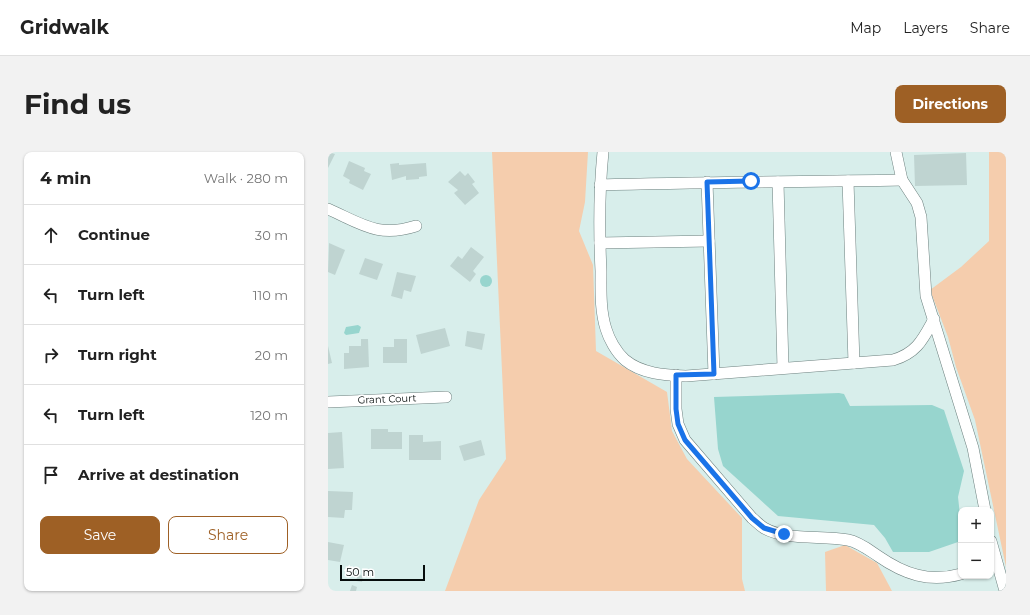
<!DOCTYPE html>
<meta charset="utf-8">
<style>
body{margin:0;font-family:Montserrat,sans-serif;background:#f2f2f2;color:#222}
.controls{position:absolute;right:12px;bottom:12px;display:grid;overflow:hidden;border-radius:8px;box-shadow:0 1px 3px #0004}
.controls button{width:36px;height:36px;display:grid;place-items:center;padding:0;border:0;border-bottom:1px solid #e0e0e0;background:#fff;color:#222;font:20px sans-serif}
.scale{position:absolute;left:12px;bottom:10px;width:85px;box-sizing:border-box;padding-left:4px;border:2px solid #060d0c;border-top:0;font-size:11px;line-height:14px;white-space:nowrap;color:#060d0c;-webkit-text-stroke:3px #fff;paint-order:stroke}
.stop{position:absolute;width:12px;height:12px;margin:-9px;border:3px solid #1a73e8;border-radius:50%;background:#fff}
.stop.end{background:#1a73e8;border-color:#fff;box-shadow:0 1px 4px #0008}
.list{margin:0;padding:0;list-style:none}
h2{display:flex;justify-content:space-between;align-items:center;height:52px;margin:0;padding:0 16px;font-size:17px}
h2 small{font-size:13px;font-weight:400;color:#767676}
.list li{display:grid;grid-template-columns:26px 1fr auto;gap:12px;align-items:center;box-sizing:border-box;height:60px;padding:0 16px;border-top:1px solid #e0e0e0}
.list b{display:block;font-size:15px;white-space:nowrap}
.list em{font-size:13px;font-style:normal;color:#767676}
.actions{display:flex;gap:8px;padding:12px 16px}
.actions a{flex:1;padding:9px 0;border:1px solid #9e6025;border-radius:8px;text-align:center;font-size:14px;color:#9e6025}
.actions .main{background:#9e6025;color:#fff}
.icon{flex:none;width:22px;height:22px;fill:none;stroke:currentColor;stroke-width:2;stroke-linecap:round;stroke-linejoin:round}
.map{position:relative;flex:none;width:678px;height:439px;overflow:hidden;border-radius:8px}
header{display:flex;align-items:center;gap:24px;box-sizing:border-box;height:56px;padding:0 20px;background:#fff;border-bottom:1px solid #e0e0e0}
header strong{font-size:19px}
nav{display:flex;gap:22px;margin-inline-start:auto;font-size:14px}
.intro{display:flex;align-items:center;justify-content:space-between;box-sizing:border-box;height:96px;padding:0 24px}
h1{margin:0;font-size:28px}
.button{padding:10px 18px;border-radius:8px;background:#9e6025;color:#fff;font-size:14px;font-weight:700}
main{display:flex;gap:24px;padding:0 24px}
aside{flex:1;background:#fff;border-radius:8px;box-shadow:0 1px 3px #0004}
.map>svg:first-child{display:block}
.green{fill:#f5cdad}
.water{fill:#97d5ce}
.building{fill:#bfd4d1}
.lines{fill:none;stroke-linecap:round;stroke-linejoin:round}
.minor-casing{stroke:#6d817f;stroke-width:12}
.minor{stroke:#fff;stroke-width:11}
.route{stroke:#1a73e8;stroke-width:5}
.labels{text-anchor:middle;dominant-baseline:central;stroke-width:3.5;stroke-linejoin:round;paint-order:stroke}
.street-label{font-size:10px;fill:#060d0c;stroke:#fff}
</style>
<header>
<strong>Gridwalk</strong>
<nav><a>Map</a><a>Layers</a><a>Share</a></nav>
</header>
<div class="intro"><h1>Find us</h1><a class="button">Directions</a></div>
<main>
<aside>
<h2>4 min<small>Walk · 280 m</small></h2>
<ul class="list">
<li><svg class="icon" aria-label="ahead" viewBox="0 0 24 24"><path d="M12 20V5M6 11l6-6 6 6"/></svg><div><b>Continue</b></div><em>30 m</em></li>
<li><svg class="icon" aria-label="left" viewBox="0 0 24 24"><path d="M17 20v-9H6M10 6l-5 5 5 5"/></svg><div><b>Turn left</b></div><em>110 m</em></li>
<li><svg class="icon" aria-label="right" viewBox="0 0 24 24"><path d="M7 20v-9h11M14 6l5 5-5 5"/></svg><div><b>Turn right</b></div><em>20 m</em></li>
<li><svg class="icon" aria-label="left" viewBox="0 0 24 24"><path d="M17 20v-9H6M10 6l-5 5 5 5"/></svg><div><b>Turn left</b></div><em>120 m</em></li>
<li><svg class="icon" aria-label="arrive" viewBox="0 0 24 24"><path d="M6 21V4h12l-3 4 3 4H6"/></svg><div><b>Arrive at destination</b></div></li>
</ul>
<div class="actions"><a class="main">Save</a><a>Share</a></div>
</aside>
<div class="map">
<svg width="678" height="439" viewBox="0 0 678 439">
<rect width="100%" height="100%" fill="#d8eeeb"/>
<g class="green">
<polygon points="164,0 260,0 257,50 251,79 265,113 268,199 339,240 344,279 359,307 414,366 414,427 417,439 117,439 151,348 178,307"/>
<polygon points="661,0 678,0 678,415 647,268 628,215 620,185 602,138 633,115 661,89"/>
<polygon points="517,393 549,411 564,439 498,439 497,400"/>
</g>
<g class="water">
<circle cx="158" cy="129" r="6"/>
<polygon points="30,173 33,175 31,181 18,183 16,181 18,175"/>
<polygon points="511,241 516,242 522,254 604,253 616,258 636,319 630,345 633,372 633,385 630,390 601,400 565,400 557,386 546,373 450,364 395,314 390,297 386,245"/>
</g>
<g class="building">
<polygon points="0,0 7,2 0,16"/>
<polygon points="638,1 639,33 587,34 586,3"/>
<polygon points="21,9 37,16 36,19 43,22 35,38 21,31 22,28 15,24"/>
<polygon points="71,11 71,13 98,11 99,24 91,25 91,27 78,28 78,24 64,28 62,12"/>
<polygon points="132,19 137,24 140,21 147,30 144,32 151,41 137,53 126,41 130,38 120,30"/>
<polygon points="1,91 17,98 7,123 0,120"/>
<polygon points="143,95 156,105 145,119 148,122 142,130 122,114 130,104 134,107"/>
<polygon points="37,106 55,112 49,128 31,122"/>
<polygon points="69,120 88,124 83,140 76,138 74,147 63,144"/>
<polygon points="117,176 122,194 93,202 88,183"/>
<polygon points="139,179 157,182 154,198 137,194"/>
<polygon points="33,187 40,187 41,215 16,217 16,201 21,201 21,194 33,194"/>
<polygon points="66,187 79,187 79,211 55,211 55,195 66,195"/>
<polygon points="0,194 4,211 0,212"/>
<polygon points="43,277 60,277 60,280 74,280 74,297 43,297"/>
<polygon points="14,280 16,316 0,317 0,281"/>
<polygon points="81,283 95,283 95,290 113,289 113,308 81,308"/>
<polygon points="153,288 157,303 136,309 131,294"/>
<polygon points="0,339 25,340 24,358 17,358 16,366 0,365"/>
<polygon points="0,390 16,393 12,410 0,408"/>
<polygon points="30,422 35,424 34,430 28,429"/>
<polygon points="24,433 29,435 28,439 22,439"/>
</g>
<g class="lines">
<g class="minor-casing">
<g id="minor">
<path d="M275,0C271,40 271,79 273,119C273,138 272,158 278,177C281,187 288,200 297,208C314,222 337,223 358,224L565,208C589,201 595,187 606,167"/>
<polyline points="568,0 574,28 589,51 593,65 598,144 645,296 657,358"/>
<polyline points="520,29 526,211"/>
<polyline points="379,30 386,222"/>
<polyline points="450,30 455,216"/>
<path d="M272,33C373,30 473,30 574,28"/>
<path d="M0,57C34,72 50,86 88,74"/>
<polyline points="272,91 381,89"/>
<path d="M348,223V257L350,272L357,288L424,366C428,369 431,373 436,376C458,389 495,383 520,388C531,390 541,398 550,404C576,422 601,431 633,422"/>
<polyline points="0,250 118,245"/>
<polyline points="663,389 677,439"/>
</g>
</g>
<use href="#minor" class="minor"/>
</g>
<g class="lines">
<polyline class="route" points="423,29 379,30 386,222 348,223 348,257 350,272 357,288 424,366 436,376 456,382"/>
</g>
<g class="labels">
<g class="street-label">
<text transform="translate(59 247) rotate(-2)">Grant Court</text>
</g>
</g>
</svg>
<div class="controls">
<button>+</button>
<button>−</button>
</div>
<div class="scale">50 m</div>
<div class="stop" style="left:423px;top:29px"></div>
<div class="stop end" style="left:456px;top:382px"></div>
</div>
</main>
